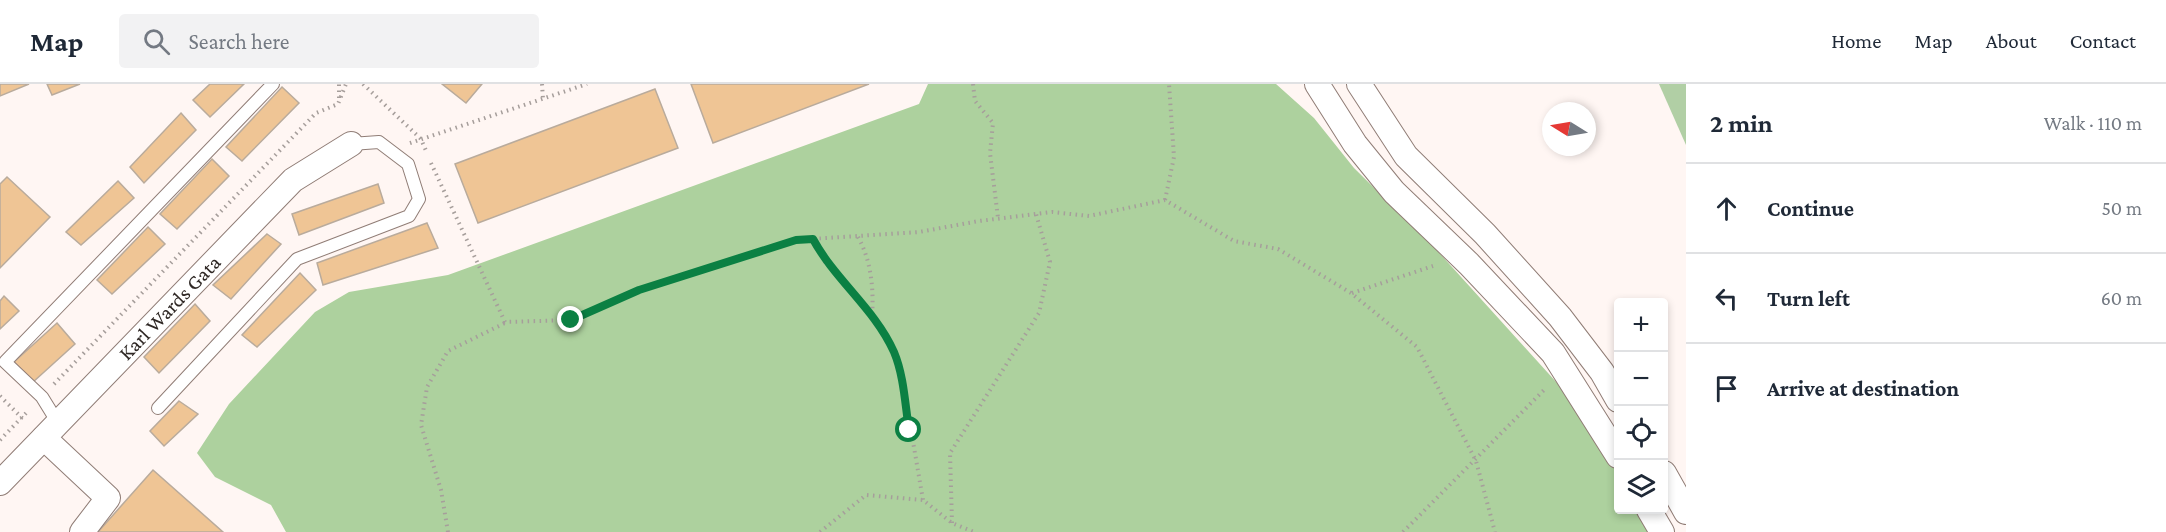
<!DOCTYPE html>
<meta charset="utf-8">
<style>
body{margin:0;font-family:"Crimson Pro",serif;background:#f2f2f3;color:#1f2937}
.controls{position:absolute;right:18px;bottom:18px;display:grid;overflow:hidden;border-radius:6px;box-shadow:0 3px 9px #0003}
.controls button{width:54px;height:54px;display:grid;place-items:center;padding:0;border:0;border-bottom:2px solid #e0e1e3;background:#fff;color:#1f2937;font:30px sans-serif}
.compass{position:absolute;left:1542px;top:18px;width:54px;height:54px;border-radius:50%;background:#fff;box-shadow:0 3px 9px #0003;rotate:281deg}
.stop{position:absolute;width:18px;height:18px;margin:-14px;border:4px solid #0b8043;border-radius:50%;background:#fff}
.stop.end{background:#0b8043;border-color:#fff;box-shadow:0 2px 6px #0008}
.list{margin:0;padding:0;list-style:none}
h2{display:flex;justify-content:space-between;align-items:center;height:78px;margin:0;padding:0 24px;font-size:26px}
h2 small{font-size:20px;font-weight:400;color:#747a83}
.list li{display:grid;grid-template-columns:39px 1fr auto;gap:18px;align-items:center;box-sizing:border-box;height:90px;padding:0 24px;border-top:2px solid #e0e1e3}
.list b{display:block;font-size:22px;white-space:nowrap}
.list em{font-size:20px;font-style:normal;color:#747a83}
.icon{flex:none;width:33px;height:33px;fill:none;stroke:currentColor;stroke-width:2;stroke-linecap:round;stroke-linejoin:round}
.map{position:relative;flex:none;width:1686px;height:448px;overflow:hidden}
header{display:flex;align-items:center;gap:36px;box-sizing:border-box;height:84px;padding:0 30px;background:#fff;border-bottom:2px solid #e0e1e3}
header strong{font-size:28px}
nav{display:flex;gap:33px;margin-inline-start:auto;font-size:21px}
.search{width:420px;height:54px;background:#f2f2f3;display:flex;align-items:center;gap:15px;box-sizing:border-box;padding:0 21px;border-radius:6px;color:#747a83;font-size:22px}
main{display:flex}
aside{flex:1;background:#fff}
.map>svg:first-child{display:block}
.green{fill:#b1cfa5}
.forest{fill:#add19e}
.building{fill:#efc595;stroke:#b9ab9c;stroke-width:1.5}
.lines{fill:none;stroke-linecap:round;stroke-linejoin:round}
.lane-casing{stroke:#907d76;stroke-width:14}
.street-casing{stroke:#907d76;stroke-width:26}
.path{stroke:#a69e9b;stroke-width:4;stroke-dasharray:1.5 4.5;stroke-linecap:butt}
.lane{stroke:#fff;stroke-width:12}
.street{stroke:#fff;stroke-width:24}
.route{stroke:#0b8043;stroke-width:8}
.labels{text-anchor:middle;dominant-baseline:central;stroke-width:6;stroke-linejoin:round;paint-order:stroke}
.street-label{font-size:21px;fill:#2f2825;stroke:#fff6f3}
</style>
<header>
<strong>Map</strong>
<div class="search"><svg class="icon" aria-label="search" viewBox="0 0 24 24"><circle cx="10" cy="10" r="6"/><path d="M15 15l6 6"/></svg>Search here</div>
<nav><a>Home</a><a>Map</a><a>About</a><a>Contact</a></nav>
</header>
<main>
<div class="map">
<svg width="1686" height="448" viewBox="0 0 1686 448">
<rect width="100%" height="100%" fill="#fff6f3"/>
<polygon class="green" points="1659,0 1686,0 1686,61"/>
<polygon class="forest" points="928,0 1276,0 1314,34 1354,84 1433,162 1558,300 1618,389 1618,426 1639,426 1650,448 286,448 271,421 215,393 197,369 229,320 315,228 349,208 448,191 919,20"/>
<g class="building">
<polygon points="0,0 29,0 0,12"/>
<polygon points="47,0 80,0 52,11"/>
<polygon points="210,0 244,0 210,33 193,16"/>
<polygon points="442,0 482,0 466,19"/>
<polygon points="691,0 869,0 713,59"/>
<polygon points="282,3 299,19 242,77 226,63"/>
<polygon points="655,5 678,64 478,139 455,80"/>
<polygon points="181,29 196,46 144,99 130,83"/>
<polygon points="212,75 229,92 177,145 160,130"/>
<polygon points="7,93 50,133 0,184 0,100"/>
<polygon points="118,97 134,114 81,161 66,148"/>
<polygon points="378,100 384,119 299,151 292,130"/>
<polygon points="427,139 438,164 323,201 317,179"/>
<polygon points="148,143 165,160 112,210 97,196"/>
<polygon points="267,150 281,160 231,215 213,201"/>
<polygon points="300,189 316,206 257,263 242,251"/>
<polygon points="4,212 19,227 0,245 0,217"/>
<polygon points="195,220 210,237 159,289 144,273"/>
<polygon points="57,239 75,260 32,299 14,278"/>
<polygon points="179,317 198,330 164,362 150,347"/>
<polygon points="153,386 223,448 98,448"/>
</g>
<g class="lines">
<g class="lane-casing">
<g id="lane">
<polyline points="158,324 297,175 409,132 419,115 408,80 379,58 351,60"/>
<polyline points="58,339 42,313 5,278 273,0"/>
</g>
</g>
<g class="street-casing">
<g id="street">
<polyline points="1317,0 1355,60 1394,108 1469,180 1553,269 1618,372"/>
<polyline points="1359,0 1406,72 1485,150 1560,233 1602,288 1618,316"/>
<polyline points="44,354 108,414 82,448"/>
<polyline points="1664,389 1686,428"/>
<path id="s1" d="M0,399L293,96L351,60"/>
<polyline points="1649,426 1662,448"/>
</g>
</g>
<g class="path">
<polyline points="363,0 421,55 427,69"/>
<polyline points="542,0 543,15"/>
<polyline points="973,0 975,17 993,39 990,69 998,134"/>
<polyline points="339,14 339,0"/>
<polyline points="410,59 587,0"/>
<polyline points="431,79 505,238 571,236 639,206 796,156 919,148 979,137 1052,128 1089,132 1165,116 1234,157 1278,165 1351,209 1417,263 1476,377 1495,448"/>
<polyline points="1165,116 1174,73 1169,0"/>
<path d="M858,153C871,176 874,205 872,232"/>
<polyline points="813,156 825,178 872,233 894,268 903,299 923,416"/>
<polyline points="1352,209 1433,182"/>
<polyline points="54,300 316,29 338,20 346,0"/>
<polyline points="0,312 23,335"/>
<polyline points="0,356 28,327"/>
<polyline points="952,439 950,369 1039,229 1050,178 1036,130"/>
<polyline points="448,448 441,406 421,341 427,303 448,267 505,239"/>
<polyline points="820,448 866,411 923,416 952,439 974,448"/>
<polyline points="1403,448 1546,304"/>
</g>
<use href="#lane" class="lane"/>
<use href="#street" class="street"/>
</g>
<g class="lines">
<path class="route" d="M571,236L639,206L796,156L813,155C835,196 875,225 894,268C904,292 905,320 909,346"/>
</g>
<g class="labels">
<g class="street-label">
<text stroke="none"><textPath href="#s1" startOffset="244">Karl Wards Gata</textPath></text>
</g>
</g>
</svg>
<div class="controls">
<button>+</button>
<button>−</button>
<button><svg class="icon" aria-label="locate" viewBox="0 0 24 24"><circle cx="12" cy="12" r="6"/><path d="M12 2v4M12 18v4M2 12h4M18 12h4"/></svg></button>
<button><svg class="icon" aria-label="layers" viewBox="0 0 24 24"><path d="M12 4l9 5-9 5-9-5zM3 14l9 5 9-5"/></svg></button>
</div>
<svg class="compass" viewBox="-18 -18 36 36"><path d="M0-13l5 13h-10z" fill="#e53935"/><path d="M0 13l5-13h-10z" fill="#747a83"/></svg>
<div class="stop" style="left:909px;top:346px"></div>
<div class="stop end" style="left:571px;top:236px"></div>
</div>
<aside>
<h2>2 min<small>Walk · 110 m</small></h2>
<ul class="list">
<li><svg class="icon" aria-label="ahead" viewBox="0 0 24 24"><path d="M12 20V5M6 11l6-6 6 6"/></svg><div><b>Continue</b></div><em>50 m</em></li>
<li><svg class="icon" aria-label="left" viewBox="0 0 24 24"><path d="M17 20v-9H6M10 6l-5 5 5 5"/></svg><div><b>Turn left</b></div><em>60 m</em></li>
<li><svg class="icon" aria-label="arrive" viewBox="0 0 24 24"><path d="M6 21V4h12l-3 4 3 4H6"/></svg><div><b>Arrive at destination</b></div></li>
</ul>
</aside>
</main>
